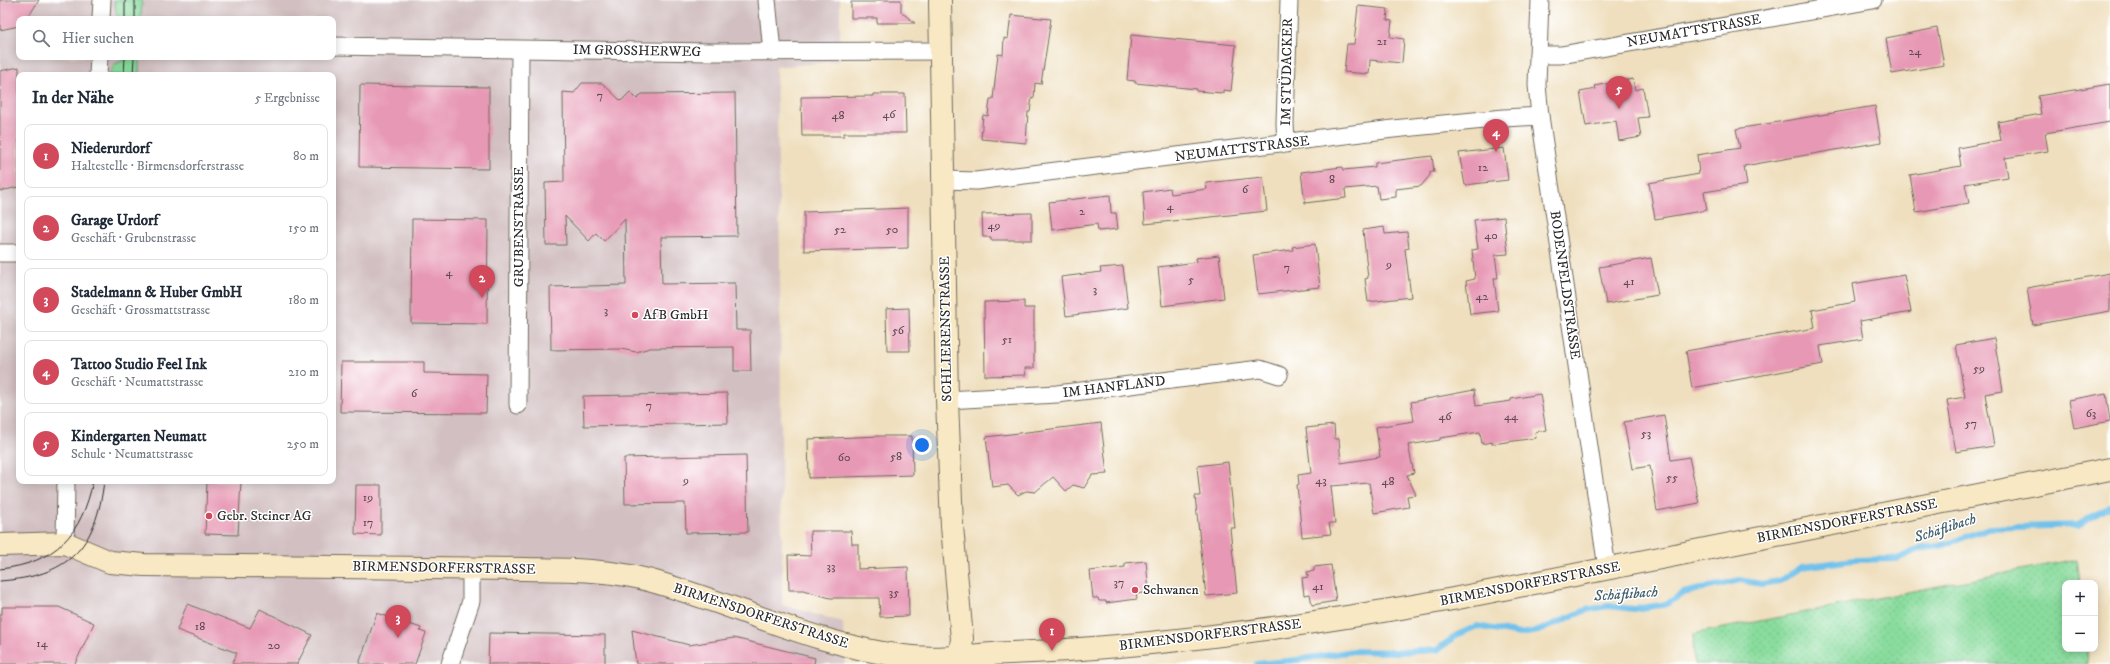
<!DOCTYPE html>
<html lang="de">
<meta charset="utf-8">
<style>
body{margin:0;font-family:"IM FELL DW Pica",serif;background:#f2f2f3;color:#1f2937}
.controls{position:absolute;right:12px;bottom:12px;display:grid;overflow:hidden;border-radius:8px;box-shadow:0 2px 10px #0003}
.controls button{width:36px;height:36px;display:grid;place-items:center;padding:0;border:0;border-bottom:1px solid #e0e1e3;background:#fff;color:#1f2937;font:20px sans-serif}
.you{position:absolute;left:922px;top:445px;width:14px;height:14px;margin:-10px;border:3px solid #fff;border-radius:50%;background:#1a73e8;box-shadow:0 0 0 6px #1a73e833}
.badge{display:grid;place-items:center;width:26px;height:26px;border-radius:50%;background:#d1495b;color:#fff;font-size:13px;font-weight:700}
.pin{position:absolute;translate:-50% -33px;filter:drop-shadow(0 1px 2px #0008)}
.pin::after{content:'';position:absolute;top:21px;width:14px;height:12px;background:inherit;clip-path:polygon(0 0,100% 0,50% 100%)}
.list{margin:0;padding:0;list-style:none}
h2{display:flex;justify-content:space-between;align-items:center;height:52px;margin:0;padding:0 16px;font-size:17px}
h2 small{font-size:13px;font-weight:400;color:#747a83}
.list li{display:grid;grid-template-columns:26px 1fr auto;gap:12px;align-items:center;box-sizing:border-box;height:64px;margin:0 8px 8px;padding:0 8px;border:1px solid #e0e1e3;border-radius:8px}
.list b{display:block;font-size:15px;white-space:nowrap}
.list p{margin:0;font-size:13px;white-space:nowrap;color:#747a83}
.list em{font-size:13px;font-style:normal;color:#747a83}
.icon{flex:none;width:22px;height:22px;fill:none;stroke:currentColor;stroke-width:2;stroke-linecap:round;stroke-linejoin:round}
.map{position:relative;flex:none;width:2110px;height:664px;overflow:hidden}
.search{position:absolute;background:#fff;box-shadow:0 2px 10px #0003;left:16px;top:16px;width:320px;height:44px;display:flex;align-items:center;gap:10px;box-sizing:border-box;padding:0 14px;border-radius:8px;color:#747a83;font-size:15px}
.panel{position:absolute;background:#fff;box-shadow:0 2px 10px #0003;left:16px;top:72px;width:320px;height:412px;border-radius:8px}
.map>svg:first-child{display:block}
.industrial{fill:#d2bfc1;fill-rule:evenodd}
.grass{fill:#89dc9d;stroke:#5a8464}
.garden{fill:url(#garden-dots);stroke:#5a8464}
.lines{fill:none;stroke-linecap:round;stroke-linejoin:round}
.stream{stroke:#70c1eb;stroke-width:6}
.building{fill:#e798b4}
.street-casing{stroke:#706a5e;stroke-width:19}
.secondary-casing{stroke:#706a5e;stroke-width:24}
.street{stroke:#fff;stroke-width:17}
.secondary{stroke:#f8e8c3;stroke-width:22}
.tram{stroke:#2b2b2b;stroke-width:1}
.poi-dot{fill:#d1495b;stroke:#fff;stroke-width:1.5}
.labels{text-anchor:middle;dominant-baseline:central;stroke-width:3;stroke-linejoin:round;paint-order:stroke}
.number-label{font-size:12px;fill:#5a464d}
.street-label{font-size:14px;fill:#2b2b2b;stroke:#fff}
.poi-label{font-size:14px;fill:#2b2b2b;stroke:#fff;text-anchor:start}
.water-label{font-size:15px;font-style:italic;fill:#43606e;stroke:#fff}
</style>
<div class="map">
<svg width="2110" height="664" viewBox="0 0 2110 664">
<defs>
<pattern id="garden-dots" width="8" height="8" patternUnits="userSpaceOnUse"><rect width="8" height="8" fill="#89dc9d"/><path d="M2 2h.1M6 6h.1" fill="none" stroke="#76bd87" stroke-width="1.8" stroke-linecap="round"/></pattern>
</defs>
<rect width="100%" height="100%" fill="#fff"/>
<filter id="ink" filterUnits="userSpaceOnUse"><feTurbulence type="fractalNoise" baseFrequency=".025" numOctaves="2"/><feDisplacementMap in="SourceGraphic" scale="8" xChannelSelector="R" yChannelSelector="G"/><feConvolveMatrix kernelMatrix="1 2 1 2 8 2 1 2 1" color-interpolation-filters="sRGB"/></filter>
<filter id="wash" filterUnits="userSpaceOnUse"><feTurbulence type="fractalNoise" baseFrequency=".012" numOctaves="4" result="noise"/><feDisplacementMap in="SourceGraphic" scale="16" xChannelSelector="R" yChannelSelector="G"/><feGaussianBlur stdDeviation="0.9" result="paint"/><feColorMatrix in="noise" values="0 0 0 0 0 0 0 0 0 0 0 0 0 0 0 0 0 1.4 0 .05"/><feComposite in="paint" operator="in"/></filter>
<g filter="url(#wash)">
<rect width="100%" height="100%" fill="#efdfbe"/>
<path class="industrial" d="M0,0H840V61L776,67L780,255L782,605L843,622L845,664H0ZM19,19H333V57H19ZM19,75H333V481H19Z"/>
<g class="grass">
<polygon points="114,0 142,0 141,19 118,19"/>
<polygon points="128,58 139,58 139,75 109,75 115,64"/>
</g>
<polygon class="garden" points="2077,559 2080,583 2065,583 2065,649 2087,649 2088,664 1694,664 1693,634"/>
<g class="lines">
<polyline class="stream" points="1257,664 1297,660 1354,651 1396,652 1437,650 1457,635 1477,626 1520,634 1538,631 1586,610 1608,606 1634,609 1667,604 1683,593 1740,580 1761,584 1780,581 1802,567 1854,560 1896,559 1920,549 1944,545 1989,528 2078,525 2110,506"/>
</g>
<g id="blocks">
<g class="building">
<polygon points="0,0 39,0 27,19 19,19 19,26 0,30"/>
<polygon points="876,0 901,0 901,12 915,23 877,23 877,18 851,18 851,2 876,2"/>
<polygon points="1358,6 1388,9 1387,20 1392,21 1390,37 1404,39 1402,63 1370,60 1369,74 1344,72 1347,44 1354,44"/>
<polygon points="1011,15 1051,19 1041,84 1035,83 1034,98 1032,97 1030,112 1028,112 1026,143 981,139 983,115 988,116 990,99 993,99 998,54 1003,55 1004,38 1008,39"/>
<polygon points="1937,28 1944,65 1892,74 1886,38"/>
<polygon points="1131,35 1236,45 1231,91 1223,90 1223,93 1196,91 1197,89 1135,83 1135,81 1127,80"/>
<polygon points="19,67 19,187 0,191 0,71"/>
<polygon points="1633,79 1635,90 1643,88 1648,117 1638,118 1641,137 1619,141 1616,121 1586,126 1580,92 1596,89 1595,86"/>
<polygon points="582,83 602,83 621,101 630,92 637,99 642,94 735,93 737,236 661,237 662,284 735,283 736,330 750,330 751,371 734,371 734,347 650,348 636,352 621,349 551,350 550,287 626,285 625,219 604,241 596,233 589,241 565,216 566,245 546,245 545,183 564,182 563,92 574,93"/>
<polygon points="2110,84 2110,122 2045,133 2048,151 2005,158 2008,177 1965,184 1969,203 1916,212 1910,175 1961,166 1958,148 2001,140 1998,122 2041,114 2038,96"/>
<polygon points="360,85 489,87 489,169 359,167"/>
<polygon points="873,94 905,94 906,133 844,133 844,136 802,136 801,97 873,96"/>
<polygon points="1875,106 1881,142 1744,166 1747,185 1704,192 1707,210 1655,219 1649,183 1699,174 1697,155 1740,148 1736,129"/>
<polygon points="1504,148 1508,180 1465,185 1459,153"/>
<polygon points="1432,156 1434,172 1430,172 1430,175 1421,186 1396,189 1396,197 1379,199 1377,186 1345,189 1346,198 1305,203 1301,172 1342,167 1343,170 1375,167 1375,163"/>
<polygon points="1263,177 1267,211 1145,224 1143,192 1170,188 1171,194 1207,189 1206,183"/>
<polygon points="1110,195 1111,213 1116,213 1118,229 1098,231 1097,224 1052,230 1049,202"/>
<polygon points="908,208 908,248 804,251 804,212"/>
<polygon points="1032,213 1032,240 991,240 991,237 983,237 982,214"/>
<polygon points="1504,217 1508,254 1495,255 1498,278 1494,278 1498,311 1470,314 1466,281 1475,279 1472,250 1478,249 1474,220"/>
<polygon points="412,219 488,220 487,324 411,323"/>
<polygon points="1384,227 1385,234 1407,232 1409,248 1405,249 1411,297 1368,302 1365,279 1368,278 1363,230"/>
<polygon points="1315,244 1320,287 1258,294 1253,255 1293,250 1292,247"/>
<polygon points="1219,255 1224,298 1162,306 1158,267 1197,262 1196,258"/>
<polygon points="1651,258 1658,295 1606,304 1599,267"/>
<polygon points="1123,266 1128,308 1066,316 1061,277 1101,272 1100,268"/>
<polygon points="2110,273 2110,311 2033,325 2027,288"/>
<polygon points="1904,275 1911,312 1860,321 1863,339 1820,346 1823,364 1692,388 1686,351 1815,328 1812,310 1855,302 1852,284"/>
<polygon points="1024,301 1024,308 1034,308 1034,368 1025,368 1026,375 985,376 984,302"/>
<polygon points="909,308 910,351 887,351 886,309"/>
<polygon points="1994,338 2003,391 1985,394 1994,446 1956,452 1947,400 1965,397 1956,345"/>
<polygon points="341,362 424,362 424,373 487,374 486,413 340,412"/>
<polygon points="1474,390 1476,406 1511,401 1511,399 1540,394 1546,430 1535,432 1536,438 1492,444 1492,442 1482,444 1480,432 1440,438 1440,440 1408,445 1414,473 1407,475 1416,495 1407,496 1409,507 1374,513 1369,483 1331,486 1335,523 1329,523 1331,534 1302,537 1297,485 1299,484 1298,475 1311,473 1306,428 1334,425 1335,439 1339,439 1341,463 1380,457 1376,427 1414,421 1411,402"/>
<polygon points="727,393 728,423 584,426 583,396"/>
<polygon points="2106,393 2110,421 2074,428 2069,400"/>
<polygon points="1664,415 1671,460 1689,457 1699,503 1657,511 1650,466 1632,469 1624,422"/>
<polygon points="1101,423 1107,474 1092,475 1084,488 1073,485 1066,491 1053,477 1035,492 1026,491 1018,495 1008,485 992,487 986,437"/>
<polygon points="880,436 912,436 913,475 809,478 808,439"/>
<polygon points="746,455 748,532 686,533 685,503 625,504 624,458"/>
<polygon points="1228,462 1235,528 1230,528 1237,593 1206,596 1195,496 1200,496 1197,466"/>
<polygon points="207,481 241,481 238,535 205,534"/>
<polygon points="356,485 381,485 381,535 355,534"/>
<polygon points="810,531 851,531 852,544 858,544 858,569 908,567 909,616 880,617 879,598 830,598 803,590 789,590 788,555 811,556"/>
<polygon points="1146,561 1149,592 1136,594 1137,599 1106,603 1106,601 1099,601 1098,598 1093,598 1090,571 1125,567 1125,563"/>
<polygon points="1331,565 1336,601 1312,605 1310,594 1304,595 1302,578 1308,577 1307,572 1314,571 1314,567"/>
<polygon points="187,604 250,628 260,609 312,635 297,664 232,664 237,653 177,630"/>
<polygon points="2,607 59,607 94,623 75,664 0,664 0,614 2,614"/>
<polygon points="377,613 421,628 420,631 426,633 415,664 359,664"/>
<polygon points="632,630 689,645 734,638 815,658 814,664 636,664"/>
<polygon points="489,633 605,635 605,664 488,664"/>
</g>
</g>
</g>
<g filter="url(#ink)">
<use href="#blocks" fill-opacity="0" stroke="#706a5e" stroke-width="1"/>
<g class="lines">
<g class="street-casing">
<g id="street">
<polyline points="767,0 772,52"/>
<polyline points="1540,0 1537,85 1540,116 1607,568"/>
<polyline points="101,19 102,0"/>
<polyline points="333,46 711,52 940,51"/>
<polyline points="1538,55 1561,55 1873,0"/>
<polyline points="98,75 99,57"/>
<polyline points="1286,144 1285,123 1289,0"/>
<polyline points="944,180 976,181 1393,129 1504,118 1540,116"/>
<polyline points="0,253 19,253"/>
<polyline points="947,400 1057,394 1260,369 1279,375"/>
<polyline points="518,405 520,50"/>
<polyline points="65,543 66,481"/>
<polyline points="450,664 471,601 471,569"/>
</g>
</g>
<g class="secondary-casing">
<g id="secondary">
<polyline points="940,0 947,400 952,526 962,639 959,658"/>
<path d="M0,545L65,543L110,562L144,565L525,569C566,570 608,569 648,580C733,603 814,645 902,656C939,661 974,654 1011,653C1159,647 1307,625 1453,599L2110,469"/>
</g>
</g>
<use href="#street" class="street"/>
<use href="#secondary" class="secondary"/>
<g class="tram">
<polyline points="125,19 125,0"/>
<polyline points="135,19 135,0"/>
<polyline points="124,75 125,57"/>
<polyline points="133,75 134,57"/>
<path d="M0,569C56,563 82,534 93,481"/>
<path d="M0,581C68,576 96,549 104,481"/>
</g>
</g>
</g>
<g class="poi-dot">
<circle cx="635" cy="315" r="4"/>
<circle cx="209" cy="516" r="4"/>
<circle cx="1135" cy="590" r="4"/>
</g>
<g class="labels">
<g class="number-label">
<text x="1382" y="41">21</text>
<text x="1915" y="51">24</text>
<text x="600" y="95">7</text>
<text x="889" y="114">46</text>
<text x="838" y="115">48</text>
<text x="1483" y="167">12</text>
<text x="1332" y="179">8</text>
<text x="1245" y="189">6</text>
<text x="1170" y="206">4</text>
<text x="1082" y="211">2</text>
<text x="994" y="225">49</text>
<text x="840" y="229">52</text>
<text x="892" y="229">50</text>
<text x="1491" y="235">40</text>
<text x="1389" y="264">9</text>
<text x="1287" y="267">7</text>
<text x="449" y="272">4</text>
<text x="1191" y="279">5</text>
<text x="1629" y="281">41</text>
<text x="1095" y="289">3</text>
<text x="1482" y="296">42</text>
<text x="606" y="310">3</text>
<text x="898" y="330">56</text>
<text x="1007" y="339">51</text>
<text x="1979" y="368">59</text>
<text x="414" y="393">6</text>
<text x="649" y="405">7</text>
<text x="2091" y="413">63</text>
<text x="1445" y="416">46</text>
<text x="1511" y="416">44</text>
<text x="1971" y="423">57</text>
<text x="1646" y="433">53</text>
<text x="896" y="456">58</text>
<text x="844" y="457">60</text>
<text x="1672" y="477">55</text>
<text x="686" y="480">9</text>
<text x="1321" y="480">43</text>
<text x="1388" y="481">48</text>
<text x="368" y="497">19</text>
<text x="368" y="522">17</text>
<text x="831" y="566">33</text>
<text x="1119" y="582">37</text>
<text x="1318" y="586">41</text>
<text x="894" y="592">35</text>
<text x="200" y="626">18</text>
<text x="42" y="643">14</text>
<text x="274" y="645">20</text>
</g>
<g class="street-label">
<text transform="translate(1694 31) rotate(-10)">NEUMATTSTRASSE</text>
<text transform="translate(637 51) rotate(1)">IM GROSSHERWEG</text>
<text transform="translate(1287 72) rotate(-89)">IM STÜDACKER</text>
<text transform="translate(1242 149) rotate(-7)">NEUMATTSTRASSE</text>
<text transform="translate(519 227) rotate(-90)">GRUBENSTRASSE</text>
<text transform="translate(1565 285) rotate(82)">BODENFELDSTRASSE</text>
<text transform="translate(946 329) rotate(-91)">SCHLIERENSTRASSE</text>
<text transform="translate(1114 387) rotate(-7)">IM HANFLAND</text>
<text transform="translate(1847 521) rotate(-11)">BIRMENSDORFERSTRASSE</text>
<text transform="translate(444 568) rotate(1)">BIRMENSDORFERSTRASSE</text>
<text transform="translate(1530 584) rotate(-11)">BIRMENSDORFERSTRASSE</text>
<text transform="translate(761 616) rotate(18)">BIRMENSDORFERSTRASSE</text>
<text transform="translate(1210 635) rotate(-7)">BIRMENSDORFERSTRASSE</text>
</g>
<g class="poi-label">
<text x="643" y="315">AfB GmbH</text>
<text x="217" y="516">Gebr. Steiner AG</text>
<text x="1143" y="590">Schwanen</text>
</g>
<g class="water-label">
<text transform="translate(1945 528) rotate(-18)">Schäflibach</text>
<text transform="translate(1626 594) rotate(-4)">Schäflibach</text>
</g>
</g>
</svg>
<div class="controls">
<button>+</button>
<button>−</button>
</div>
<div class="you"></div>
<div class="pin badge" style="left:1052px;top:651px">1</div>
<div class="pin badge" style="left:482px;top:298px">2</div>
<div class="pin badge" style="left:398px;top:638px">3</div>
<div class="pin badge" style="left:1496px;top:152px">4</div>
<div class="pin badge" style="left:1619px;top:109px">5</div>
<div class="search"><svg class="icon" aria-label="search" viewBox="0 0 24 24"><circle cx="10" cy="10" r="6"/><path d="M15 15l6 6"/></svg>Hier suchen</div>
<section class="panel">
<h2>In der Nähe<small>5 Ergebnisse</small></h2>
<ul class="list">
<li><span class="badge">1</span><div><b>Niederurdorf</b><p>Haltestelle · Birmensdorferstrasse</p></div><em>80 m</em></li>
<li><span class="badge">2</span><div><b>Garage Urdorf</b><p>Geschäft · Grubenstrasse</p></div><em>150 m</em></li>
<li><span class="badge">3</span><div><b>Stadelmann &amp; Huber GmbH</b><p>Geschäft · Grossmattstrasse</p></div><em>180 m</em></li>
<li><span class="badge">4</span><div><b>Tattoo Studio Feel Ink</b><p>Geschäft · Neumattstrasse</p></div><em>210 m</em></li>
<li><span class="badge">5</span><div><b>Kindergarten Neumatt</b><p>Schule · Neumattstrasse</p></div><em>250 m</em></li>
</ul>
</section>
</div>
